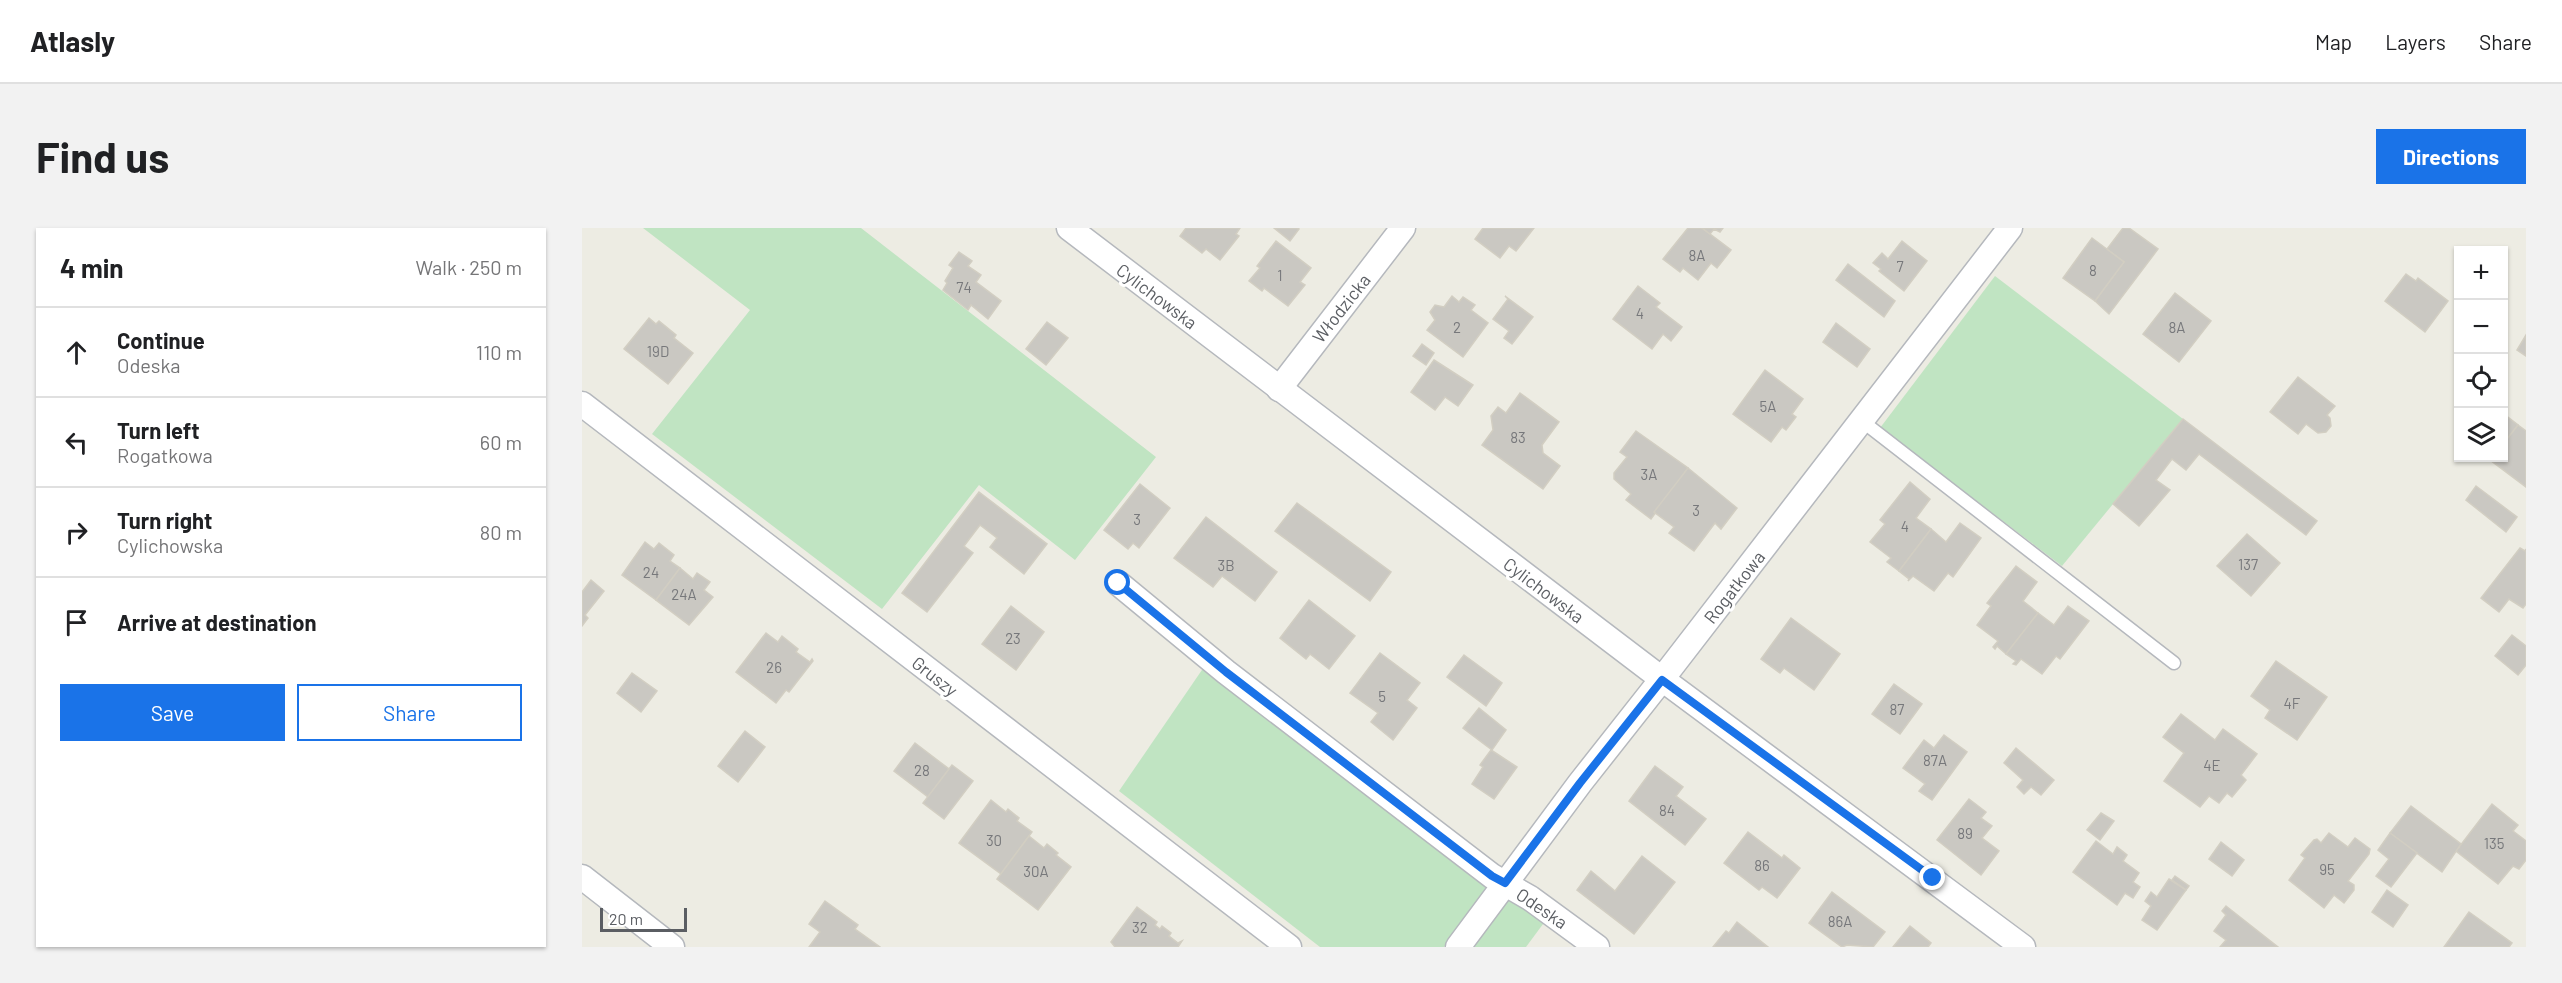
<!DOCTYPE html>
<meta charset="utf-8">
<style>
body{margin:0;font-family:Barlow,sans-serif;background:#f2f2f2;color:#202124}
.controls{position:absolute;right:18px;top:18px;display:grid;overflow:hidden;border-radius:0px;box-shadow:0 2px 4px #0004}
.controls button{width:54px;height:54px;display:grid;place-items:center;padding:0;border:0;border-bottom:2px solid #e0e0e0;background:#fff;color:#202124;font:30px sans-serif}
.scale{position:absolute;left:18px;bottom:15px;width:87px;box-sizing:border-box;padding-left:6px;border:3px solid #5b5e63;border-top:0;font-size:16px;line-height:21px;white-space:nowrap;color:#5b5e63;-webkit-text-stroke:4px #fff;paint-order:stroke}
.stop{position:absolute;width:18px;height:18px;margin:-14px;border:4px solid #1a73e8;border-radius:50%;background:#fff}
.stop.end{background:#1a73e8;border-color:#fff;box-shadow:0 2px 6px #0008}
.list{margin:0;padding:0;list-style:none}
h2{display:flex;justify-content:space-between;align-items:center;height:78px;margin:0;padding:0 24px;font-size:26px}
h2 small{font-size:20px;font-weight:400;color:#757577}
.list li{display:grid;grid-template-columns:39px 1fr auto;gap:18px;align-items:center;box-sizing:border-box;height:90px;padding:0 24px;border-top:2px solid #e0e0e0}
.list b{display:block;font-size:22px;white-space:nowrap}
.list p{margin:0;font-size:20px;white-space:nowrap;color:#757577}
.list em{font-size:20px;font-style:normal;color:#757577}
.actions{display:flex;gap:12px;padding:18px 24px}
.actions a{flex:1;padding:14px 0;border:2px solid #1a73e8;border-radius:0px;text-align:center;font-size:21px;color:#1a73e8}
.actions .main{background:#1a73e8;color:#fff}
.icon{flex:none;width:33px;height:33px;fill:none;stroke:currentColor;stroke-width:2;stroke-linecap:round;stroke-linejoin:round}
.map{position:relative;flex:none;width:1944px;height:719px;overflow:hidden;border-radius:0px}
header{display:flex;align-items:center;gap:36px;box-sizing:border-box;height:84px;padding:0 30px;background:#fff;border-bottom:2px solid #e0e0e0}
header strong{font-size:28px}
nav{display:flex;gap:33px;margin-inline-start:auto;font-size:21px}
.intro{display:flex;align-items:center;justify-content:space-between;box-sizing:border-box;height:144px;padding:0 36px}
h1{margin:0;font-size:42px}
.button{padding:15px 27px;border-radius:0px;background:#1a73e8;color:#fff;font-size:21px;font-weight:700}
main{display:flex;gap:36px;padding:0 36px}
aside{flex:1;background:#fff;border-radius:0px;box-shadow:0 2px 4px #0004}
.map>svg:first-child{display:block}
.green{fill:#c0e4c2}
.building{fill:#cac8c2;stroke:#d2cec2;stroke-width:1.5}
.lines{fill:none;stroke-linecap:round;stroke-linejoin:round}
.service-casing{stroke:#b5b8bd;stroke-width:15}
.minor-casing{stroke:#b5b8bd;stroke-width:27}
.service{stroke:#fff;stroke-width:12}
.minor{stroke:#fff;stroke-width:24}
.route{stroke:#1a73e8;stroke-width:8}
.labels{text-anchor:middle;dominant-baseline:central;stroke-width:6;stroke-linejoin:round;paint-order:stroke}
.number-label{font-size:15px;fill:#77787b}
.street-label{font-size:18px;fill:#5b5e63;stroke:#fff}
</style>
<header>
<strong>Atlasly</strong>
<nav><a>Map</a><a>Layers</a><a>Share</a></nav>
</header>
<div class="intro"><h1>Find us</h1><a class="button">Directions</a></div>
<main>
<aside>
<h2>4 min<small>Walk · 250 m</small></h2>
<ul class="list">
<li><svg class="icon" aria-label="ahead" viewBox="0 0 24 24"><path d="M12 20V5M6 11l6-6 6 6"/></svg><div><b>Continue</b><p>Odeska</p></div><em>110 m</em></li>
<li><svg class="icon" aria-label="left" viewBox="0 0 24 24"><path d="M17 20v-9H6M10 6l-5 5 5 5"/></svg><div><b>Turn left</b><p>Rogatkowa</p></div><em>60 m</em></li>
<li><svg class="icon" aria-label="right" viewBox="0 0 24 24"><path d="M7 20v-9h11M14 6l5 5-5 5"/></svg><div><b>Turn right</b><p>Cylichowska</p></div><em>80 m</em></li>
<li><svg class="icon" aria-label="arrive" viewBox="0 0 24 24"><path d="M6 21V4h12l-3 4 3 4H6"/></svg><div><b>Arrive at destination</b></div></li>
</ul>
<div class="actions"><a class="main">Save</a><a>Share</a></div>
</aside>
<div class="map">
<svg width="1944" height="719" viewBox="0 0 1944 719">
<rect width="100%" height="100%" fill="#edece3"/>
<g class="green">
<polygon points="61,0 279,0 574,229 493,332 397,257 300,381 70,206 168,82"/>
<polygon points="1413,48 1601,191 1480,338 1298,200"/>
<polygon points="622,439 905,659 862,719 738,719 537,563"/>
<polygon points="926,673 941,677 964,692 944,719 886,719 918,676"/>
</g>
<g class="building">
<polygon points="604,0 658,0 654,6 657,8 638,32 624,21 620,25 598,8"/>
<polygon points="692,0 715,0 717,1 708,13"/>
<polygon points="901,0 952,0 934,23 927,18 918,30 893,11"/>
<polygon points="1106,0 1120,0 1149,22 1135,40 1129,35 1116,52 1101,40 1098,44 1081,31"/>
<polygon points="1120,0 1141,0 1138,4 1132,1 1128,6"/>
<polygon points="1541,0 1547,0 1576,21 1527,86 1513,73 1542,34 1525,21"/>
<polygon points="1510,10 1542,34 1513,73 1481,50"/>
<polygon points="694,13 729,40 718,54 723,57 706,78 682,60 680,63 667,53 678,40 675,38"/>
<polygon points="1320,13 1345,33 1322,63 1297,43 1299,41 1291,35 1300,25 1306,31"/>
<polygon points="377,24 390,33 386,38 399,47 394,54 419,73 406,91 389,77 386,82 361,62 365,55 363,53 371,40 367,37"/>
<polygon points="1266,36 1313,73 1302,89 1254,52"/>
<polygon points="1824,46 1834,53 1836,50 1866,73 1843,104 1803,73"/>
<polygon points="1056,58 1078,75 1074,79 1100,99 1089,113 1081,106 1070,121 1031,91"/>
<polygon points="1593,65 1629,93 1597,134 1561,106"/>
<polygon points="870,68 877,74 881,69 893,77 889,82 906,95 881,129 845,102 853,92 848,84 853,77 862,79"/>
<polygon points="923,68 951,89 930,116 922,110 927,103 911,91 926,71"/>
<polygon points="67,90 74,96 77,93 94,107 92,110 111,125 86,156 42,121"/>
<polygon points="465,94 486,110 464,137 444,121"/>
<polygon points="1254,95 1288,121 1275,139 1241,114"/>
<polygon points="1944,107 1944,128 1935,122"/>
<polygon points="840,116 852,125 844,137 831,128"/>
<polygon points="852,132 891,157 876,178 863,169 853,182 829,164"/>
<polygon points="1183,142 1221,171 1210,186 1214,189 1204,202 1200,199 1189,214 1151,186"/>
<polygon points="1716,149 1753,178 1745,187 1748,190 1749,198 1744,204 1736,205 1724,196 1716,206 1688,184"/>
<polygon points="938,165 977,194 960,217 961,225 978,238 961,261 900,217 911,202 909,188 916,179 924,185"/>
<polygon points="1922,186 1936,197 1922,215"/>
<polygon points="1601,191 1735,293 1724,307 1617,226 1604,242 1590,231 1574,252 1588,262 1557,298 1531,276"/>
<polygon points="1936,197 1944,203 1944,259 1908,232 1911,230 1922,230 1922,215"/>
<polygon points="1054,203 1106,240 1069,291 1044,272 1049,266 1032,251 1032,245 1045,229 1038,224"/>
<polygon points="1106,240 1155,280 1139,301 1133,295 1112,323 1087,305 1092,299 1072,284"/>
<polygon points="1328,254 1348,271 1334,290 1349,301 1317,343 1305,334 1309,330 1288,314 1303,296 1298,292"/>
<polygon points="558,256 588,280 557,320 551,315 546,321 522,302"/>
<polygon points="1894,258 1935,289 1924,304 1884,272"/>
<polygon points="397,264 465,316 442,346 408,319 415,310 398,297 382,318 391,325 345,384 320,365"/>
<polygon points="715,275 809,344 788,373 693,303"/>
<polygon points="624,289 695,344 673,373 640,348 631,359 592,330"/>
<polygon points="1378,295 1399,310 1371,349 1366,345 1352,363 1331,348 1326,353 1327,351 1317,343 1349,301 1364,314"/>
<polygon points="1665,306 1698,335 1669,368 1635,338"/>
<polygon points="63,314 72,321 77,315 92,327 88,333 98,340 74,372 40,347"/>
<polygon points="1938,320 1943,323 1944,321 1944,376 1941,380 1927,371 1917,384 1899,370"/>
<polygon points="1434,338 1455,354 1441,373 1456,385 1424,426 1415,418 1413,421 1411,419 1416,413 1395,397 1409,378 1405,375"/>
<polygon points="98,340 111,351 115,345 128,354 122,362 131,369 107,397 74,372"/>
<polygon points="9,352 22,363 3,387 6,390 0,398 0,364"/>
<polygon points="727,372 773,408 747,441 728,426 724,431 698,410"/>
<polygon points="429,378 462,404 434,442 400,416"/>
<polygon points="1486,378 1507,393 1478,431 1474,428 1460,446 1439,431 1434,437 1431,436 1434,433 1424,426 1456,385 1472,397"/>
<polygon points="1209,390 1258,426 1232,462 1202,440 1198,445 1179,431"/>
<polygon points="184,405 196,414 200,408 216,421 214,424 228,434 230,431 231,433 207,464 204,462 194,475 154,444"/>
<polygon points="1930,407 1944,418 1944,437 1936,447 1913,428"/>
<polygon points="798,425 838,455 825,472 835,480 811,512 789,494 796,485 768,465"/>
<polygon points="882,427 920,455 904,478 865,449"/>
<polygon points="1694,433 1745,469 1715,512 1683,490 1688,482 1669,468"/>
<polygon points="50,445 75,463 59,484 35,465"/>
<polygon points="1312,456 1340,476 1318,506 1290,486"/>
<polygon points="897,480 924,502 910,522 881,500"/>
<polygon points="1599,486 1633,512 1641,501 1675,526 1659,547 1664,552 1650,569 1645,565 1637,575 1627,568 1618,579 1582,553 1602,525 1581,509"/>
<polygon points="163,503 183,519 156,554 136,538"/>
<polygon points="1362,507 1385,524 1350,572 1337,563 1343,556 1321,540 1342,512 1352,520"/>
<polygon points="333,515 367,541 346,569 312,543"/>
<polygon points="1434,520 1472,552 1459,567 1449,559 1442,566 1435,559 1441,552 1422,535"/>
<polygon points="909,522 935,539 912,571 890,556 901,539 898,537"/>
<polygon points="370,537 391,553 362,591 341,575"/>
<polygon points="1073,538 1101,559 1094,568 1124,591 1103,617 1047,573"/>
<polygon points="1387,571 1404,584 1399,590 1410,598 1400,610 1417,623 1399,647 1355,612"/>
<polygon points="409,572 424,584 426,581 437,590 435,593 450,604 419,646 377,615"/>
<polygon points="1910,576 1936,597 1931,603 1944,613 1944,632 1937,641 1931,638 1916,656 1874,623"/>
<polygon points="1829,578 1879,616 1860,644 1808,605"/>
<polygon points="1519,585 1532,593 1518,612 1505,602"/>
<polygon points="1166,604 1200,630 1202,627 1218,640 1195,670 1180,659 1177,662 1142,635"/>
<polygon points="1747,605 1766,619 1773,610 1788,621 1787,626 1766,653 1772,657 1772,662 1762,675 1752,667 1742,680 1707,652 1723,630 1719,627 1732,612 1735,611 1739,615"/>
<polygon points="1808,605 1835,625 1809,659 1794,648 1807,631 1796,622"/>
<polygon points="447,608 462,620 465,616 476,625 474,627 489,639 456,682 415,651"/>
<polygon points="1514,613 1531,626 1535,619 1545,627 1541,633 1557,645 1551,654 1558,659 1551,670 1543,665 1535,677 1491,644"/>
<polygon points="1639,614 1662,632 1650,648 1627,631"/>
<polygon points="1060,628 1093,654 1052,706 995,662 1009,643 1033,663"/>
<polygon points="1593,648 1607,658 1604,662 1590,652"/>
<polygon points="1587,651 1604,662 1575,702 1560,692 1569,678 1563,673 1569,664 1575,669"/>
<polygon points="1805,662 1826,677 1811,699 1790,684"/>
<polygon points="1250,664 1303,704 1291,719 1265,717 1260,719 1227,695"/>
<polygon points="243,673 276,697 273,701 298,719 227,719 238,704 227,696"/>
<polygon points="1644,678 1696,719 1638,719 1644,712 1632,703 1644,687 1640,683"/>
<polygon points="555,679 575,694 573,697 578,701 580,698 589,705 587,708 596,715 600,713 596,719 533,719 529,714"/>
<polygon points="1887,684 1930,715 1927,719 1862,719"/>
<polygon points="1155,694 1186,719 1131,719 1144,703 1147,705"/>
<polygon points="1328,698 1349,715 1346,719 1311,719"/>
</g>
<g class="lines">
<g class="service-casing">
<polyline id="service" points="1280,193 1592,435"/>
</g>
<g class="minor-casing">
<g id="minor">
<polyline points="487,0 1080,451 1441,719"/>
<polyline points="697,161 821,0"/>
<polyline points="0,176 707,719"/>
<polyline points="536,355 644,444 910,648 948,670 1015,719"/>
<polyline points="0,649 90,719"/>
<polyline points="876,719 998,555 1080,451 1428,0"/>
</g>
</g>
<use href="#service" class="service"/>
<use href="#minor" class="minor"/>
</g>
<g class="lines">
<polyline class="route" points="536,355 644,444 910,648 923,655 998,555 1080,452 1351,650"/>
</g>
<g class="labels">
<g class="number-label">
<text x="1115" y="27">8A</text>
<text x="1318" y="38">7</text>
<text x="1511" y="42">8</text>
<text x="698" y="47">1</text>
<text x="382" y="59">74</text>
<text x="1058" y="85">4</text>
<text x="875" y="99">2</text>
<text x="1595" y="99">8A</text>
<text x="76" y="123">19D</text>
<text x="1186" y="178">5A</text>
<text x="936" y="209">83</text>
<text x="1067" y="246">3A</text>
<text x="1114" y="282">3</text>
<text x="555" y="291">3</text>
<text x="1323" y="298">4</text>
<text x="1666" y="336">137</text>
<text x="644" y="337">3B</text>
<text x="69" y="344">24</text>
<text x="102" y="366">24A</text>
<text x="431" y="410">23</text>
<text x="192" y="439">26</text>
<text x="800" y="468">5</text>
<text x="1710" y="475">4F</text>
<text x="1315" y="481">87</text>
<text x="1353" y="532">87A</text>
<text x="1630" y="537">4E</text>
<text x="340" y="542">28</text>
<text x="1085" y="582">84</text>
<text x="1383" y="605">89</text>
<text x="412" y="612">30</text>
<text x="1912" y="615">135</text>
<text x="1180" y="637">86</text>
<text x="1745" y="641">95</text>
<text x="454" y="643">30A</text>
<text x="1258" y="693">86A</text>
<text x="558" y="699">32</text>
</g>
<g class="street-label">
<text transform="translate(575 68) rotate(37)">Cylichowska</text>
<text transform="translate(759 80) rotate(-52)">Włodzicka</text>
<text transform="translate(1152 359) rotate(-52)">Rogatkowa</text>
<text transform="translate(962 362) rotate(37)">Cylichowska</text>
<text transform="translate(353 448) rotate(38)">Gruszy</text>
<text transform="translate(960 680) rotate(34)">Odeska</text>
</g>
</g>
</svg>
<div class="controls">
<button>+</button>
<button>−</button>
<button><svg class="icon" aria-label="locate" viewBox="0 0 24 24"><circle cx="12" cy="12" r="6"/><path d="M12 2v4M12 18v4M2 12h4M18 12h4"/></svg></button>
<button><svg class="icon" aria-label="layers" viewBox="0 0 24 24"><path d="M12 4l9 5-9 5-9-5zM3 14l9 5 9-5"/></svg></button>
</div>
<div class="scale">20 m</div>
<div class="stop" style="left:536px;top:355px"></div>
<div class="stop end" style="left:1351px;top:650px"></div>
</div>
</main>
